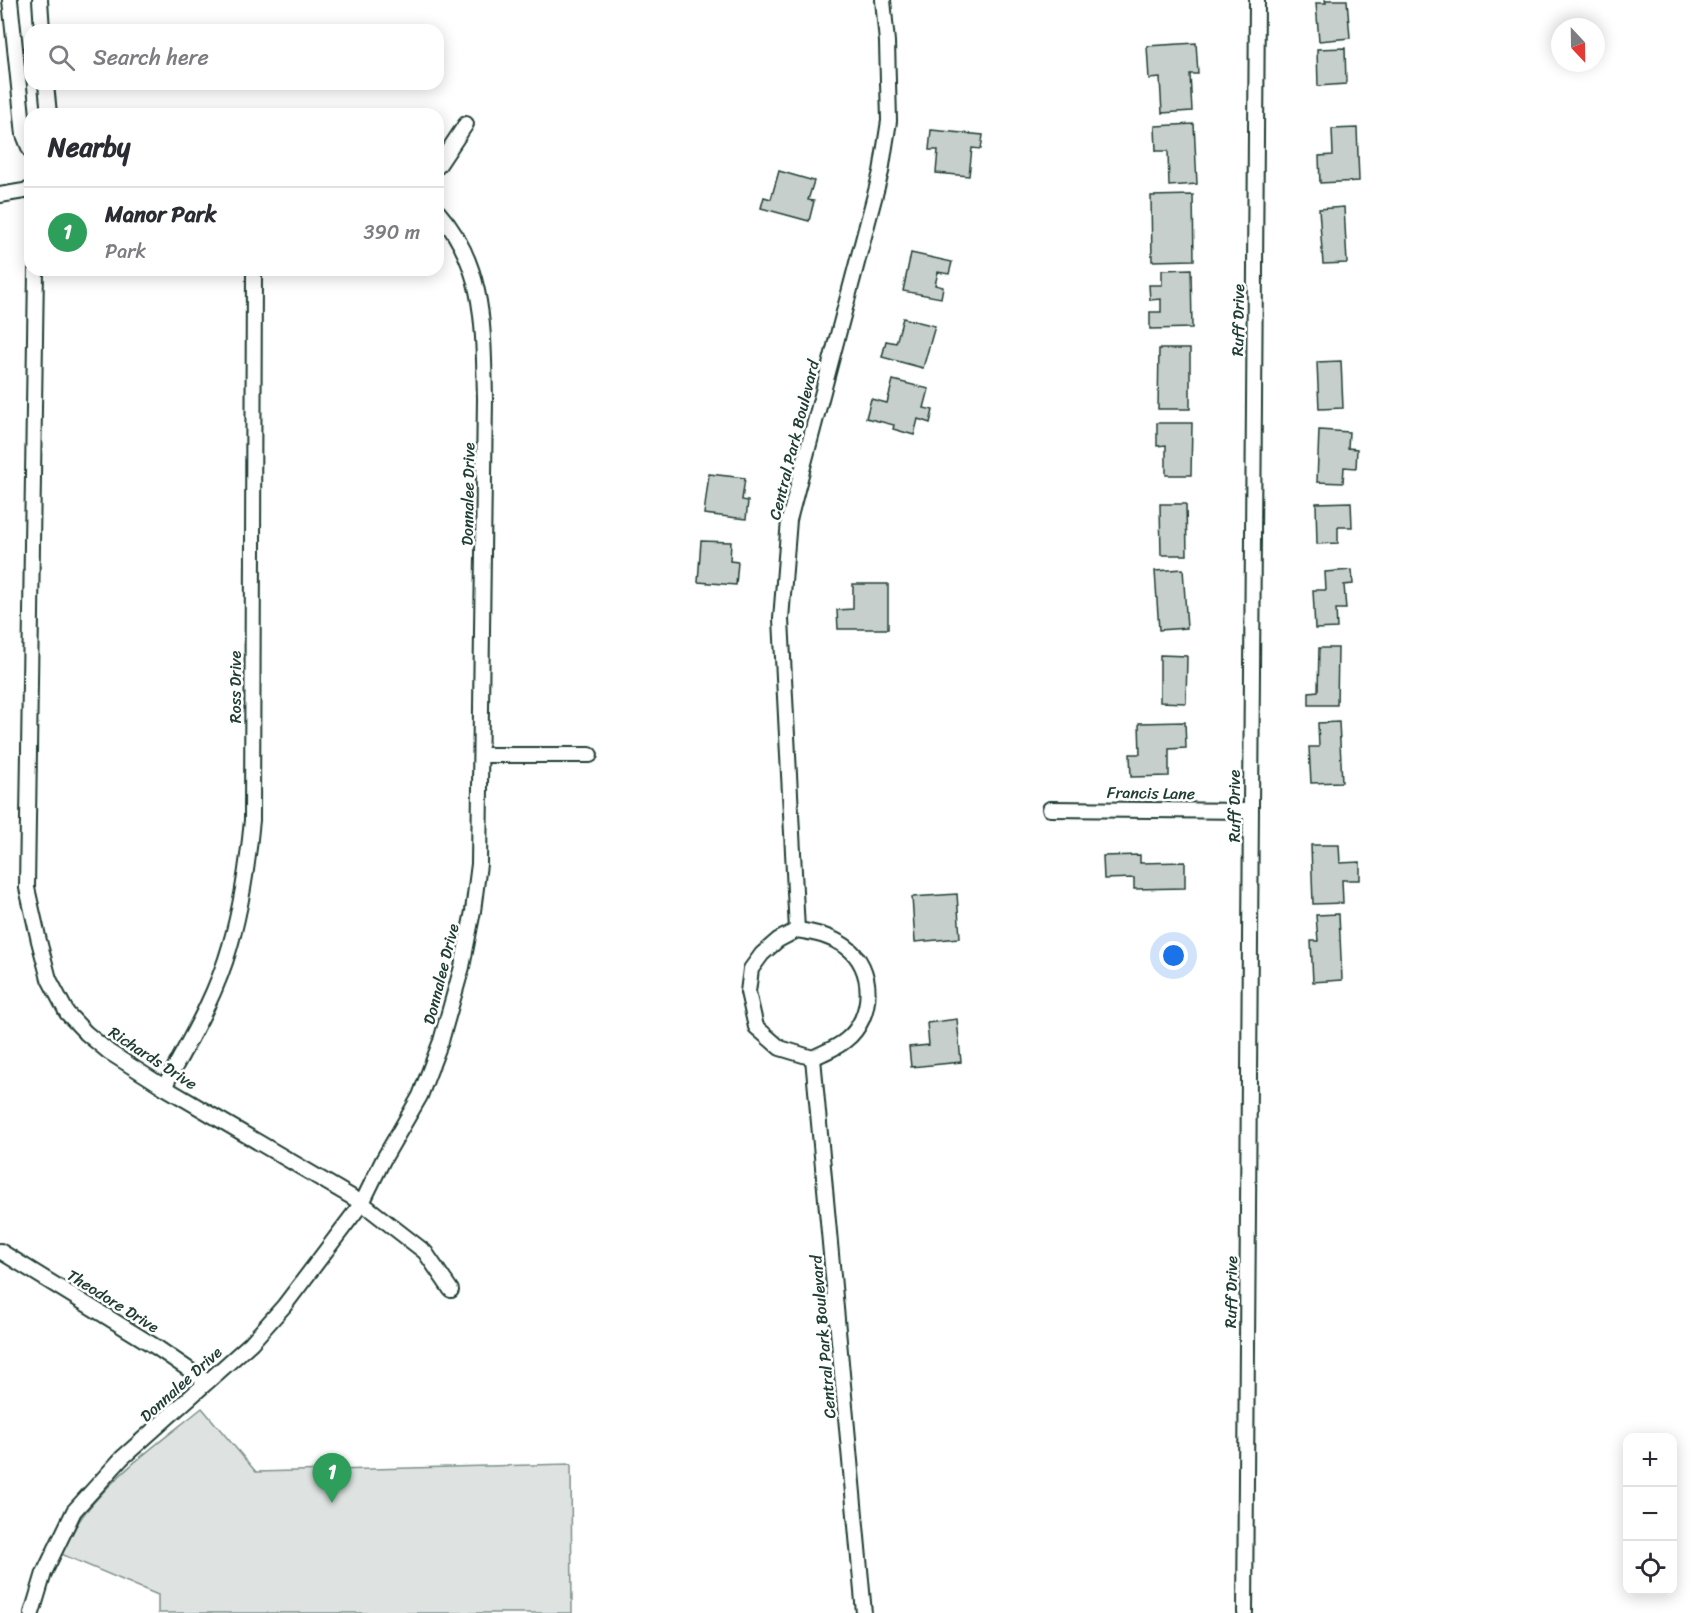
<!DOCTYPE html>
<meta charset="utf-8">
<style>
body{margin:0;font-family:Sriracha,sans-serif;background:#f2f2f3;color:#2b2b33}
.controls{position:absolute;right:18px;bottom:18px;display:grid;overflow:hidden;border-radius:12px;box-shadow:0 3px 15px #0003}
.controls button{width:54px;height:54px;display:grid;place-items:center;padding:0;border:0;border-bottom:2px solid #e1e1e2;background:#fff;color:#2b2b33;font:30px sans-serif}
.compass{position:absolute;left:1551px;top:18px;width:54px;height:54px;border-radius:50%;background:#fff;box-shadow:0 3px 15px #0003;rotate:158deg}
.you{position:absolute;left:1174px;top:956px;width:21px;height:21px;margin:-15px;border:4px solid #fff;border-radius:50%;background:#1a73e8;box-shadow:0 0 0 9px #1a73e833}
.badge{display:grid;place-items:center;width:39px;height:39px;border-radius:50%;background:#1f6fb2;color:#fff;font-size:20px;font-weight:700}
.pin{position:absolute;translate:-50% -50px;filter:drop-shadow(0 2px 3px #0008)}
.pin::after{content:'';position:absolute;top:32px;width:21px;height:18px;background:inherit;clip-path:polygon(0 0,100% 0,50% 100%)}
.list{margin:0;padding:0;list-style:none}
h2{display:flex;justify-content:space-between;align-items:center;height:78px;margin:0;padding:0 24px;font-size:26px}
h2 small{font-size:20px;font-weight:400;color:#7c7c81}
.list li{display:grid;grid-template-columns:39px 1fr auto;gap:18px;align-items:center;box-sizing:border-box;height:90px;padding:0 24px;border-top:2px solid #e1e1e2}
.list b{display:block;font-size:22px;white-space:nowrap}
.list p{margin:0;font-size:20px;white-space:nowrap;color:#7c7c81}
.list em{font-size:20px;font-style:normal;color:#7c7c81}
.icon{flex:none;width:33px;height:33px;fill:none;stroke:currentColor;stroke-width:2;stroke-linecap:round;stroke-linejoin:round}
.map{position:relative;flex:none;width:1695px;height:1613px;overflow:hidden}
.search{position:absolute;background:#fff;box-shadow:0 3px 15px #0003;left:24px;top:24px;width:420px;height:66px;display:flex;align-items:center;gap:15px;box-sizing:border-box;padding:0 21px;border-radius:18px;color:#7c7c81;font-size:22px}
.panel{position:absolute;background:#fff;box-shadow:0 3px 15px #0003;left:24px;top:108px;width:420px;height:168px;border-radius:18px}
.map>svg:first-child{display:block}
.green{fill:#dee3e2;stroke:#7e908b;stroke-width:1.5}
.building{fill:#c7cfcc;stroke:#1f3d34;stroke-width:1.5}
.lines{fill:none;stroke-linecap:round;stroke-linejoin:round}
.street-casing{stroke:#1f3d34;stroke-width:18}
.street{stroke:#fff;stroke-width:14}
.labels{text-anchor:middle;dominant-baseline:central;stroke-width:5;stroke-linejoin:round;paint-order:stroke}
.street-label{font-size:16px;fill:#1f3d34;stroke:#fff}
</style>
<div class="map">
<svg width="1695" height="1613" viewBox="0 0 1695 1613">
<rect width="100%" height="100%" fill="#fff"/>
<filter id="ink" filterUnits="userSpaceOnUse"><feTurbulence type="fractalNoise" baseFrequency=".0167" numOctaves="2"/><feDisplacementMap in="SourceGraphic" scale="12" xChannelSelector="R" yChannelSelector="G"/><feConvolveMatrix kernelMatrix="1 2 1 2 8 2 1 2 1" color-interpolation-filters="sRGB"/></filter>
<g filter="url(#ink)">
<path class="green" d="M202,1408L256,1472L571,1464L572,1613H158V1595L61,1554C69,1541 75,1526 84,1514C117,1472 161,1441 202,1408Z"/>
<g class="building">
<polygon points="1325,0 1347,0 1350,38 1319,41 1316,3 1326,3"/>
<polygon points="1196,43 1198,74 1190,74 1192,111 1162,113 1160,78 1149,79 1147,46"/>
<polygon points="1345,48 1346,84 1318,86 1317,49"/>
<polygon points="1194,124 1197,184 1169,186 1168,151 1156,151 1155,126"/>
<polygon points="1357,128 1359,181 1320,183 1319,156 1333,155 1332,129"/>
<polygon points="931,130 983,135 981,149 972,148 969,176 936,173 938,150 929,150"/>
<polygon points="779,171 814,181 808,200 814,201 809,221 761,208 764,197 771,199"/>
<polygon points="1193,195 1194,260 1152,261 1151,196"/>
<polygon points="1344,207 1347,263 1323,264 1319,209"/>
<polygon points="911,253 952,262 949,274 938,272 935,285 943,287 941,298 903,291"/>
<polygon points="1191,269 1192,328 1150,329 1150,312 1161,312 1161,299 1150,300 1149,285 1162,285 1162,270"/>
<polygon points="903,318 935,326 923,368 882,357 886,341 896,343"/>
<polygon points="1159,349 1190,349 1190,409 1158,409"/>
<polygon points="1341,361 1343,408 1319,409 1317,362"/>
<polygon points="893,380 929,389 924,408 933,410 930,423 918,419 914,435 893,429 894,425 866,418 871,399 887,403"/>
<polygon points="1157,423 1192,423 1191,475 1166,475 1166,445 1157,446"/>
<polygon points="1319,430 1349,432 1348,448 1357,449 1356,468 1344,467 1343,483 1317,482"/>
<polygon points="709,474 745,478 742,500 748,501 746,519 704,514"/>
<polygon points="1351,502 1352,527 1338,527 1338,543 1317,544 1316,503"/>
<polygon points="1160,504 1186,504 1187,555 1161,555"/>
<polygon points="701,541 731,542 730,561 738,562 736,585 698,582"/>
<polygon points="1183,569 1187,628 1159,630 1155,571"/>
<polygon points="1352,570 1353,584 1344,585 1346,609 1336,609 1337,628 1315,629 1313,590 1326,590 1325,572"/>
<polygon points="853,584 888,584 888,629 838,629 837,610 853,609"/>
<polygon points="1319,648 1338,648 1337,705 1309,705 1309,692 1318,691"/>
<polygon points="1160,655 1187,656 1186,703 1160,702"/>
<polygon points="1185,722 1186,748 1169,749 1169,776 1131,777 1130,754 1140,754 1139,723"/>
<polygon points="1339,722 1342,782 1311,783 1309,747 1319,747 1318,723"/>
<polygon points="1311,845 1339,845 1340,863 1360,862 1360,880 1342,880 1343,903 1313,904"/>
<polygon points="1140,855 1140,863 1185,862 1185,888 1134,889 1134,878 1104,879 1103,856"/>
<polygon points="957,894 960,938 915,942 912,897"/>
<polygon points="1339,914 1342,980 1313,982 1311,941 1318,941 1316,915"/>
<polygon points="957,1019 961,1062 911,1067 909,1047 929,1045 927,1023"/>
</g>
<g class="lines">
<g class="street-casing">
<g id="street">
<polyline points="10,0 24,135 30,150"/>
<polyline points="40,0 42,30"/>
<polyline points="46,84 49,114"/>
<polyline points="438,166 466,124"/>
<polyline points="0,195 30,190"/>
<polyline points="36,270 27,888 39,941 49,979 67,1013 86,1033 109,1052 164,1087 362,1203 425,1252 451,1290"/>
<polyline points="482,755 590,755"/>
<polyline points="1050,809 1250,811"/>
<polyline points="797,930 781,619 789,520 881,172 889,121 887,42 883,0"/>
<path d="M797,930C816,933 830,936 845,946C876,967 874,1018 846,1040C837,1048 824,1052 813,1058L780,1048L756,1027L748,992L751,969L762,954L778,940Z"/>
<polyline points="813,1058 864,1613"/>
<path d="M164,1087C189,1041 216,996 230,946C242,905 248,862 252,820L254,270"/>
<polyline points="0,1251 156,1347 207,1382"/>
<path d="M32,1613L44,1573L74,1511L122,1458L251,1343L284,1306L362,1203L383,1160L420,1096L441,1041L462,967L473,911L479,864L485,398C483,330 486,266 438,212"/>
<polyline points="1245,1613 1257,0"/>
</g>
</g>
<use href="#street" class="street"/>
</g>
</g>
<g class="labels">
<g class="street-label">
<text transform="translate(1238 320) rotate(-89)">Ruff Drive</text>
<text transform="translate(794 440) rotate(-76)">Central Park Boulevard</text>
<text transform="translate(468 494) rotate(-89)">Donnalee Drive</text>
<text transform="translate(235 687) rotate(-90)">Ross Drive</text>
<text transform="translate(1151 793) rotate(1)">Francis Lane</text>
<text transform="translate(1234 806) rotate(-90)">Ruff Drive</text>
<text transform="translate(441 974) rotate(-76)">Donnalee Drive</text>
<text transform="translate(153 1058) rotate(33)">Richards Drive</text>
<text transform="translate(1231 1292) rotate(-89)">Ruff Drive</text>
<text transform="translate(113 1301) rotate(32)">Theodore Drive</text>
<text transform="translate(823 1337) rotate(-95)">Central Park Boulevard</text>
<text transform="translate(181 1384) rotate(-42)">Donnalee Drive</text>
</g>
</g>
</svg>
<div class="controls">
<button>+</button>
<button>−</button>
<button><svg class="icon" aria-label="locate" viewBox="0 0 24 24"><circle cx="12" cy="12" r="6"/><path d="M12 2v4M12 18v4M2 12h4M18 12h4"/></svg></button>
</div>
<svg class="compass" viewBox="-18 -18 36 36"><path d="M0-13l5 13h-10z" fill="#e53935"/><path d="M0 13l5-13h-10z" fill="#7c7c81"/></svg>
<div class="you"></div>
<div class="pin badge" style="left:332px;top:1503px;background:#2e9e5b">1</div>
<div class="search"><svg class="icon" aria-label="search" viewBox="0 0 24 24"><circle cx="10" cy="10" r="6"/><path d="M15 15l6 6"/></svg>Search here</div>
<section class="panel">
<h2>Nearby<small></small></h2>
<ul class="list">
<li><span class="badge" style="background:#2e9e5b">1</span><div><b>Manor Park</b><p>Park</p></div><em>390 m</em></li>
</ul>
</section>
</div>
